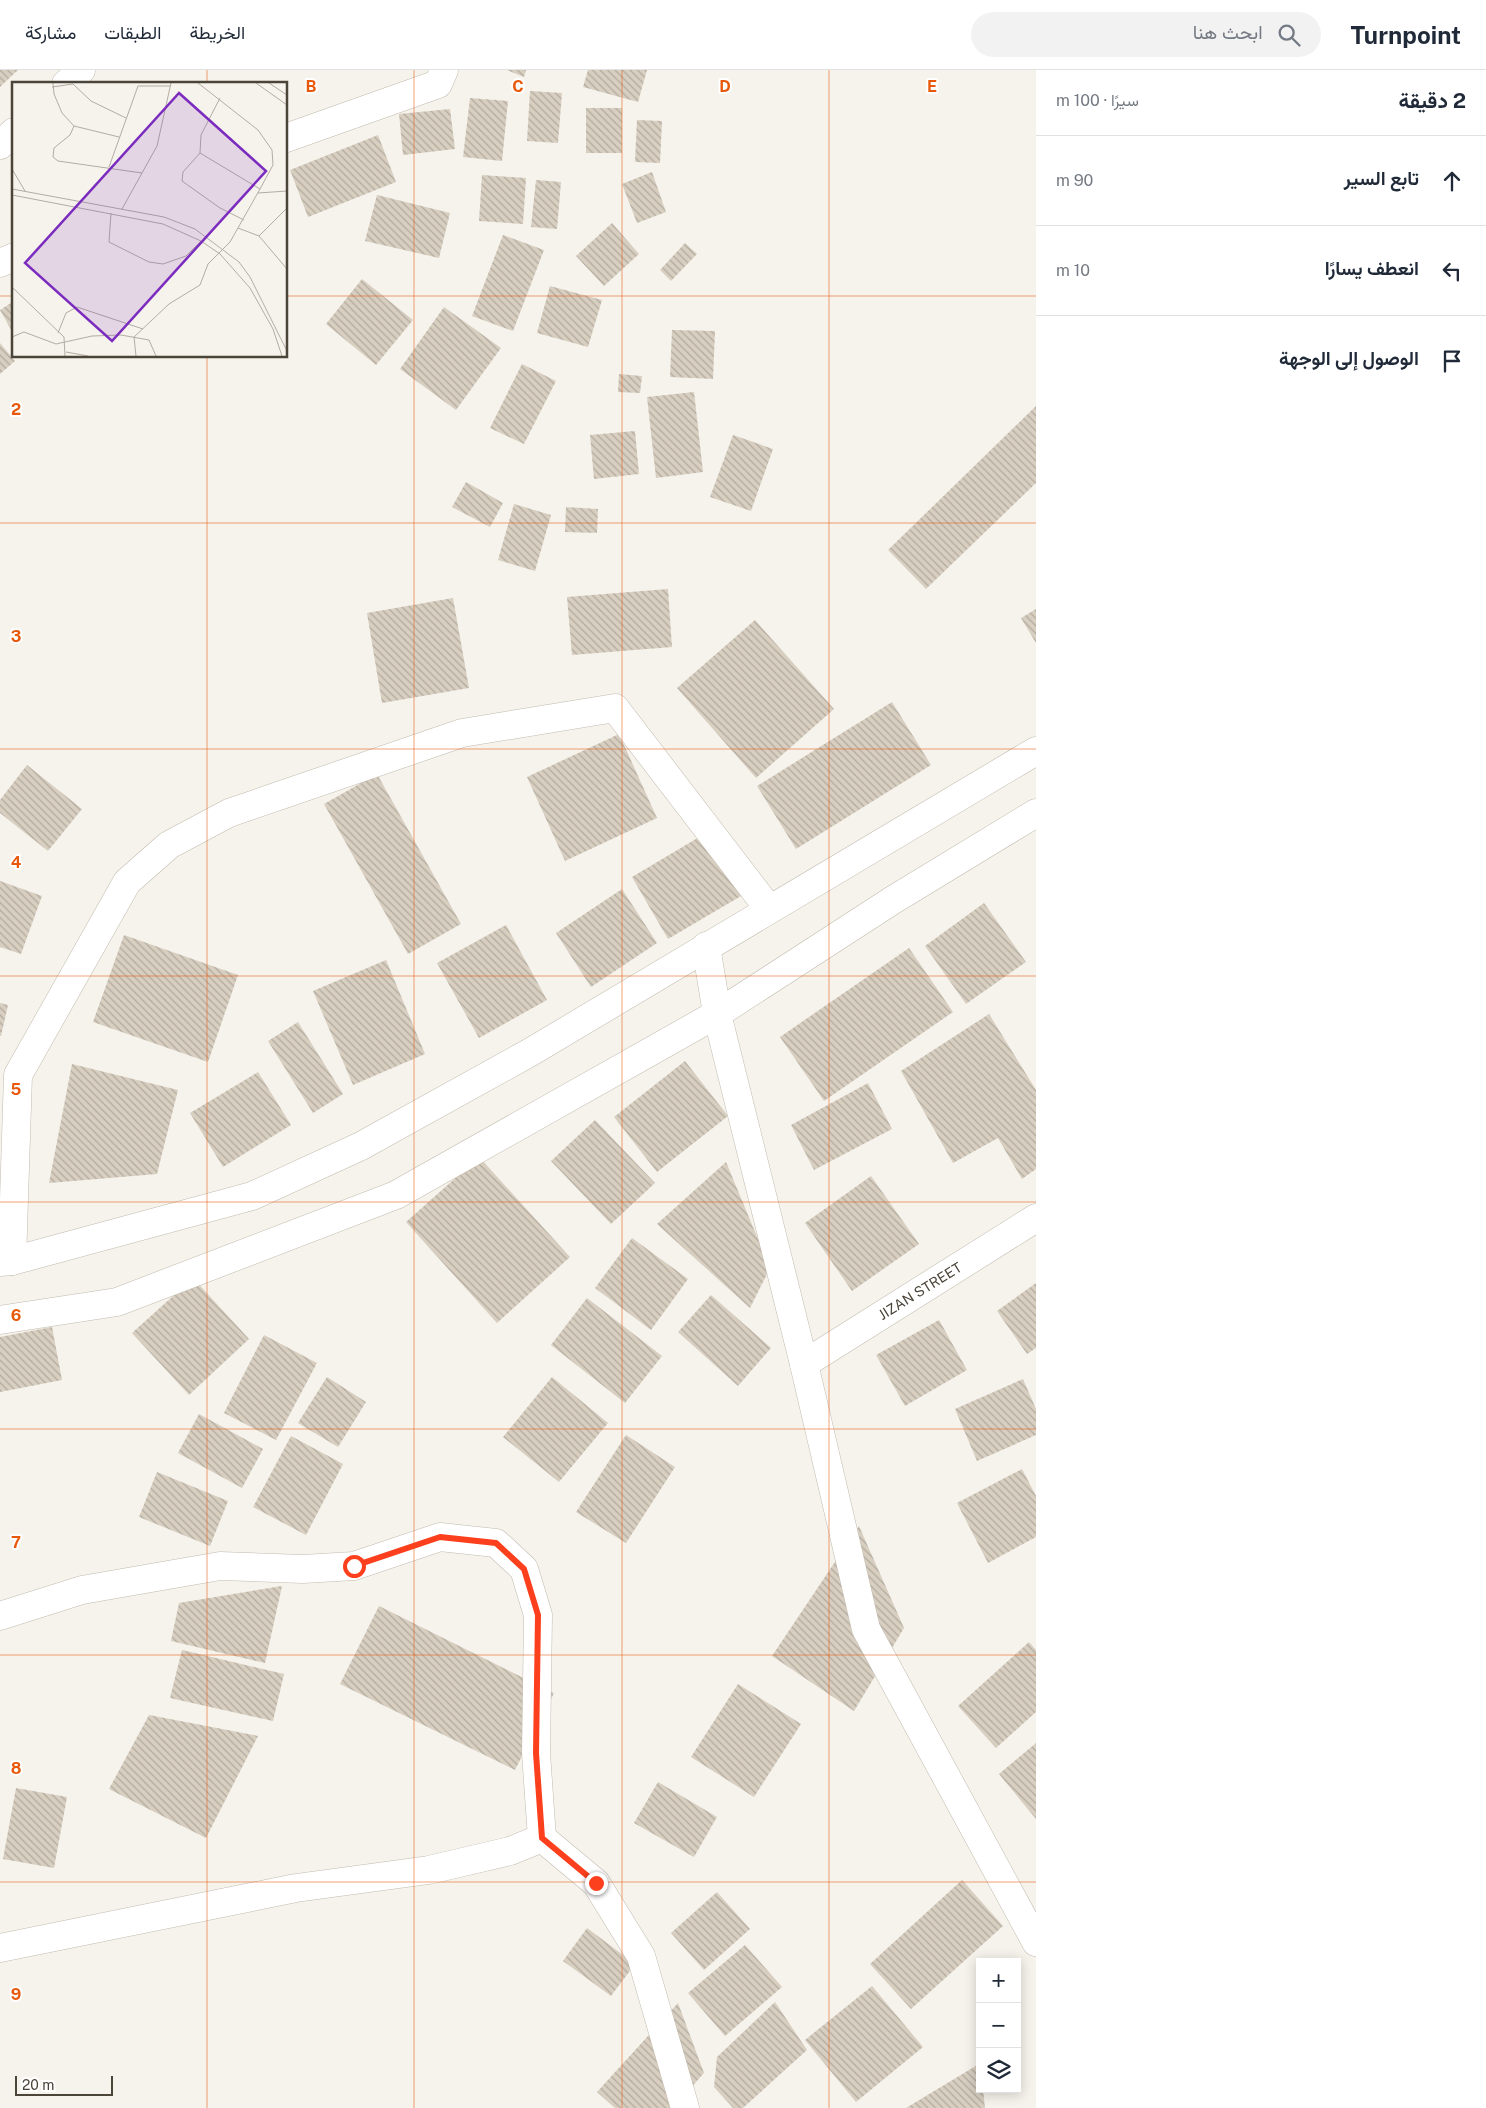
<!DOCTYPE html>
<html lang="ar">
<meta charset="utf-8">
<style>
body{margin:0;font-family:"Public Sans",Vazirmatn,sans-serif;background:#f2f2f3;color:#1f2937;direction:rtl}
.controls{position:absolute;right:15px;bottom:15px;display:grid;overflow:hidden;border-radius:0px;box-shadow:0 2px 12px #0003}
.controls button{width:45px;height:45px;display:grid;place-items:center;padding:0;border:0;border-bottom:1px solid #e0e1e3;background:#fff;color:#1f2937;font:25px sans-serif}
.scale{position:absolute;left:15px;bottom:12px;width:98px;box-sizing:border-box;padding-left:5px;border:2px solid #4b4439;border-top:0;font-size:14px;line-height:18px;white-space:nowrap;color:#4b4439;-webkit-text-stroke:4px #fff;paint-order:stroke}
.stop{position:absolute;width:15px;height:15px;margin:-11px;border:4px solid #fc3f1d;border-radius:50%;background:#fff}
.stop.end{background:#fc3f1d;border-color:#fff;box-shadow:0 1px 5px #0008}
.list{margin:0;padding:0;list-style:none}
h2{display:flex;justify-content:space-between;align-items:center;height:65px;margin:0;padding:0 20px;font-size:21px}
h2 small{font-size:16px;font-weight:400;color:#747a83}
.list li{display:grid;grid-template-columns:32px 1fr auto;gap:15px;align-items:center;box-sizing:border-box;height:90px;padding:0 20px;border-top:1px solid #e0e1e3}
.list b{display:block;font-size:19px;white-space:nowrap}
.list em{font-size:16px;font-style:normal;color:#747a83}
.icon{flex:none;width:28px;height:28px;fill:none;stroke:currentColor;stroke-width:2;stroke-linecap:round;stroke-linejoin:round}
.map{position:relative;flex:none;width:1036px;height:2038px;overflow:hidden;direction:ltr}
header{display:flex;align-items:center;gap:30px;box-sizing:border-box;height:70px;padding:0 25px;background:#fff;border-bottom:1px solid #e0e1e3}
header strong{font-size:24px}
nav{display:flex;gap:28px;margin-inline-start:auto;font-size:18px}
.search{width:350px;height:45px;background:#f2f2f3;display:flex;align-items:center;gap:12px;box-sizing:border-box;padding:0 18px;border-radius:28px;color:#747a83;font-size:19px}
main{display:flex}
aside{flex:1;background:#fff}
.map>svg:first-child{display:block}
.building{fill:url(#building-back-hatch)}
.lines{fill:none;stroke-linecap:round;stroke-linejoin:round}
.minor-casing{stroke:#c2bbae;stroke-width:29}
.minor{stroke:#fff;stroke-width:28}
.route{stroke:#fc3f1d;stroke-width:6}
.grid{fill:none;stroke:#e8590c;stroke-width:1;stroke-opacity:0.55}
.labels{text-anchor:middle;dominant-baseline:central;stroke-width:4;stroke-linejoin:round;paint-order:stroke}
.street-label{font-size:14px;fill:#4b4439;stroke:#fff}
.inset-road{fill:none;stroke:#b2ada4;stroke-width:1}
.view{fill:#7b2cbf;fill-opacity:0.15;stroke:#7b2cbf;stroke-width:2.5}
.inset-edge{fill:none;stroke:#4b4439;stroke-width:2.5}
.grid-label{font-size:16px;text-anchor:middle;font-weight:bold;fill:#e8590c;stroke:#fff;stroke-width:4;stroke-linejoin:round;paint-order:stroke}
</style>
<header>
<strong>Turnpoint</strong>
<div class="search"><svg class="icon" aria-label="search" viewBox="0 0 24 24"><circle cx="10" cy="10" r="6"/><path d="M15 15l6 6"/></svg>ابحث هنا</div>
<nav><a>الخريطة</a><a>الطبقات</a><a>مشاركة</a></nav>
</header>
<main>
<aside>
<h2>2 دقيقة<small>سيرًا · 100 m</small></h2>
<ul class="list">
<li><svg class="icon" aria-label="ahead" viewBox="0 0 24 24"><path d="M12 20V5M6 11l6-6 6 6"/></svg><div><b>تابع السير</b></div><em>90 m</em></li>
<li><svg class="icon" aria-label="left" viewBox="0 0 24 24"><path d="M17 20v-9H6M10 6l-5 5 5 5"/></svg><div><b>انعطف يسارًا</b></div><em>10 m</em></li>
<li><svg class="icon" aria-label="arrive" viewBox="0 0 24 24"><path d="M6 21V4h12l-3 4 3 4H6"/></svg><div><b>الوصول إلى الوجهة</b></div></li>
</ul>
</aside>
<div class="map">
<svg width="1036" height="2038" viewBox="0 0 1036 2038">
<defs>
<pattern id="building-back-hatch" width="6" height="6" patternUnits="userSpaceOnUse" patternTransform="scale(1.25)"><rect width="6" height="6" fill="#d8cfc1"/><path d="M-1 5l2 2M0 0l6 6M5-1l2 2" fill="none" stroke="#b1aa9e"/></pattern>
</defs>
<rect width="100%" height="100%" fill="#f6f3ec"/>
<g class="building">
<polygon points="0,0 18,0 0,17"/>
<polygon points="507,0 526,0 524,7"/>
<polygon points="588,0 647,0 638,32 583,17"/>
<polygon points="530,21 562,23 558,73 527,71"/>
<polygon points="470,28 508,31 502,91 463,87"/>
<rect x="586" y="38" width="36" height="45"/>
<polygon points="450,39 455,79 403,85 399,44"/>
<polygon points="637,50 662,51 660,93 635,92"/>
<polygon points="378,65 396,112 308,147 290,100"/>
<polygon points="652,102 666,142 637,153 622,114"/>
<polygon points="482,105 526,108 523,154 479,151"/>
<polygon points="536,110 561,112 557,159 531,157"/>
<polygon points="377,125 450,143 439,188 365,171"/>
<polygon points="612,153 639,184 604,216 576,186"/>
<polygon points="503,165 544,180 513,261 472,246"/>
<polygon points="685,173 697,184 671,211 660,200"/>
<polygon points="362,209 413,250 376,295 326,254"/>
<polygon points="550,216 602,230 588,277 537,263"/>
<polygon points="14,231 14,265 0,240"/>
<polygon points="444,237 501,278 456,340 400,299"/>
<polygon points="672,260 715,261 713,309 670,307"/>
<polygon points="0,273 15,291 0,304"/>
<polygon points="522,294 556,311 524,374 490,358"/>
<polygon points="619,304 642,306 640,323 618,322"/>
<polygon points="694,322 703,402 656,408 647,327"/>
<polygon points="1036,336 1036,413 926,519 888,480"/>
<polygon points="635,361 639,404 594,409 590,365"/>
<polygon points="733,365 773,379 751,441 710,427"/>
<polygon points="466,412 503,433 490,457 452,437"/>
<polygon points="514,434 551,445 535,501 498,490"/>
<polygon points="566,437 598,439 597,463 565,462"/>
<polygon points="668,519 672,577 572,585 567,527"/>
<polygon points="453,528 469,618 382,633 367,543"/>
<polygon points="1036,539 1036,573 1021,548"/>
<polygon points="755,550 834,639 756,708 677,618"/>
<polygon points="892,632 931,695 796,779 757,716"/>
<polygon points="619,664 657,748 565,791 527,707"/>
<polygon points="27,695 82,739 48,781 0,743 0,730"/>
<polygon points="377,704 461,854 408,884 324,734"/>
<polygon points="716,757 753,819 668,869 632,807"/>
<polygon points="0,811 42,826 21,884 0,877"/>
<polygon points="622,819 657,873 591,917 556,863"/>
<polygon points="984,833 1026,892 966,934 925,876"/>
<polygon points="506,855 547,930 479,968 437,893"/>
<polygon points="124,865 238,905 208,992 93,952"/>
<polygon points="909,878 953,942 824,1031 780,967"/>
<polygon points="386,890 425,984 353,1015 313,921"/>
<polygon points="0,933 8,935 1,966 0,966"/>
<polygon points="989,944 1036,1020 1036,1099 1022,1109 998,1068 953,1093 901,1001"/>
<polygon points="298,952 343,1024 313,1043 268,971"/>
<polygon points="685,991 728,1046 657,1102 614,1047"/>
<polygon points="72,994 178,1020 157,1104 49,1113"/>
<polygon points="258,1002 291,1055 223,1097 190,1043"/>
<polygon points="868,1013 892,1059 814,1100 791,1055"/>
<polygon points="595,1050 655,1113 611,1154 551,1091"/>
<polygon points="479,1087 570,1187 497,1253 406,1152"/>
<polygon points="726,1092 770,1198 750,1238 657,1154"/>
<polygon points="871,1106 919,1174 852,1221 805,1153"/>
<polygon points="632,1168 688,1209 651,1260 595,1218"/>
<polygon points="193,1208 249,1269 189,1325 132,1263"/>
<polygon points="1036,1213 1036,1278 1027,1284 997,1241"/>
<polygon points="711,1225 771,1278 738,1316 678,1262"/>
<polygon points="587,1228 662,1286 625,1333 551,1275"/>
<polygon points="939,1250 967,1300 905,1336 876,1285"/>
<polygon points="52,1257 62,1310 0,1322 0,1267"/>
<polygon points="264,1265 317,1293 276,1370 224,1343"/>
<polygon points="327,1307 366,1332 338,1377 298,1353"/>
<polygon points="552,1307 608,1353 559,1412 503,1367"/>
<polygon points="1023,1309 1036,1339 1036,1365 977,1391 955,1339"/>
<polygon points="199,1344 263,1379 242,1418 178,1383"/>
<polygon points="626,1365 675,1397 626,1473 576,1442"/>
<polygon points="291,1366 343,1394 306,1465 253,1437"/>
<polygon points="1022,1399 1036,1426 1036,1467 988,1493 957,1433"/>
<polygon points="157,1402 228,1431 210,1476 139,1447"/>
<polygon points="859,1456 904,1558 854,1641 772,1586"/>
<polygon points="282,1516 265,1593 171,1571 179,1533"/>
<polygon points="379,1536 554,1623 515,1700 340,1614"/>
<polygon points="1029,1572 1036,1580 1036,1642 996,1678 958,1636"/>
<polygon points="182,1580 284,1604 273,1651 170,1628"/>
<polygon points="738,1614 801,1654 754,1727 691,1687"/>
<polygon points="149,1645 258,1666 206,1768 109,1719"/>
<polygon points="1036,1673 1036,1749 999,1704"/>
<polygon points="658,1712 717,1747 694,1787 634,1753"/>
<polygon points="16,1718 67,1727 54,1798 3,1789"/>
<polygon points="962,1810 1003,1856 911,1939 870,1894"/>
<polygon points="717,1822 750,1859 704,1900 671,1863"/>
<polygon points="587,1858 635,1894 611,1926 563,1891"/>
<polygon points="745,1875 782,1917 725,1966 688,1923"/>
<polygon points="872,1916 923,1977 856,2032 805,1970"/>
<polygon points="775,1932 807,1980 743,2038 733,2038 714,2017 717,1987"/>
<polygon points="678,1933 704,2003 673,2038 615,2038 597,2022"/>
<polygon points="979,1994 980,2019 983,2019 985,2038 906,2038"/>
</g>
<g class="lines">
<g class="minor-casing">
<g id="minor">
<polyline points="66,14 81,0"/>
<polyline points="286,68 438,14 444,0"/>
<polyline points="0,75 14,62"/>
<polyline points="0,193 14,187"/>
<polyline points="706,876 717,944 804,1294 866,1559 1036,1872"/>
<polyline points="12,1191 18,1005 127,812 169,775 229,743 462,663 615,638 769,839"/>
<polyline points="0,1192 12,1191 252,1126 361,1076 529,983 1036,681"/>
<polyline points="0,1250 117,1232 396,1125 717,944 893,830 1036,743"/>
<polyline points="804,1294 1036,1148"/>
<polyline points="0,1546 82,1520 220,1496 303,1499 354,1496 440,1467 496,1473 524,1499 538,1545 536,1683 542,1768 596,1813 641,1886 685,2038"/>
<polyline points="0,1878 296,1818 429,1800 510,1781 542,1768"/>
</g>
</g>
<use href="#minor" class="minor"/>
</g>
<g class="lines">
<polyline class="route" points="354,1496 440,1467 496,1473 524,1499 538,1545 536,1683 542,1768 596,1813"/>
</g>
<path class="grid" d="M207,0V14M414,0V2038M622,0V2038M829,0V2038M0,226H14M286,226H1036M207,286V2038M0,453H1036M0,679H1036M0,906H1036M0,1132H1036M0,1359H1036M0,1585H1036M0,1812H1036"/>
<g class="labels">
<g class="street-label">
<text transform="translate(920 1221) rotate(-32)">JIZAN STREET</text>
</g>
</g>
<g transform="translate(12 12)">
<rect width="275" height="275" fill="#f6f3ec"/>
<path class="inset-road" d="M41,1L42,12L50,31L62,44L58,53L42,66L41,75L46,79L130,91M186,1L246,48L260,68L261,83L248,107M244,1L275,23M257,1L275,13M40,5L61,2L79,19L114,36M208,16L189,53L188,71L171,90L170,99L208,126L232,138M62,44L107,55M97,85L126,4H158M0,87L13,109M0,107L152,135L183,147L227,180L238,195L275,269M246,111L275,109M0,113L151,142L189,159L208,172L238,206L261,247L270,274M110,127L145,64L159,1M99,131L97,160L137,180L151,182L174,174L189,159M226,146L247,154L275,187M247,154L275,126M0,205L52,255L53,274M46,251L54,231L65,225L131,247M0,255L12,250L44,262L80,254L109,253L137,258L144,274M54,270L76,274M124,274L122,255L157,222L188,203L196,182L218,160L248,107L188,71"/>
<path class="view" d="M167,11L254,89L100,259L13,181Z"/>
<rect width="275" height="275" class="inset-edge"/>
</g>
<g class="grid-label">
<text x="311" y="22">B</text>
<text x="518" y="22">C</text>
<text x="725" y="22">D</text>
<text x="932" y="22">E</text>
<text x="16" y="345">2</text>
<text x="16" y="572">3</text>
<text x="16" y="798">4</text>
<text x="16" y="1025">5</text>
<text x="16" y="1251">6</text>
<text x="16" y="1478">7</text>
<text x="16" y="1704">8</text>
<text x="16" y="1930">9</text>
</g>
</svg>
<div class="controls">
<button>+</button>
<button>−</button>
<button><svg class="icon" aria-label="layers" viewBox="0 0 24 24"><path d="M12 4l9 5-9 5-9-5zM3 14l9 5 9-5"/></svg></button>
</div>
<div class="scale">20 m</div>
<div class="stop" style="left:354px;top:1496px"></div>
<div class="stop end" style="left:596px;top:1813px"></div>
</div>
</main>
